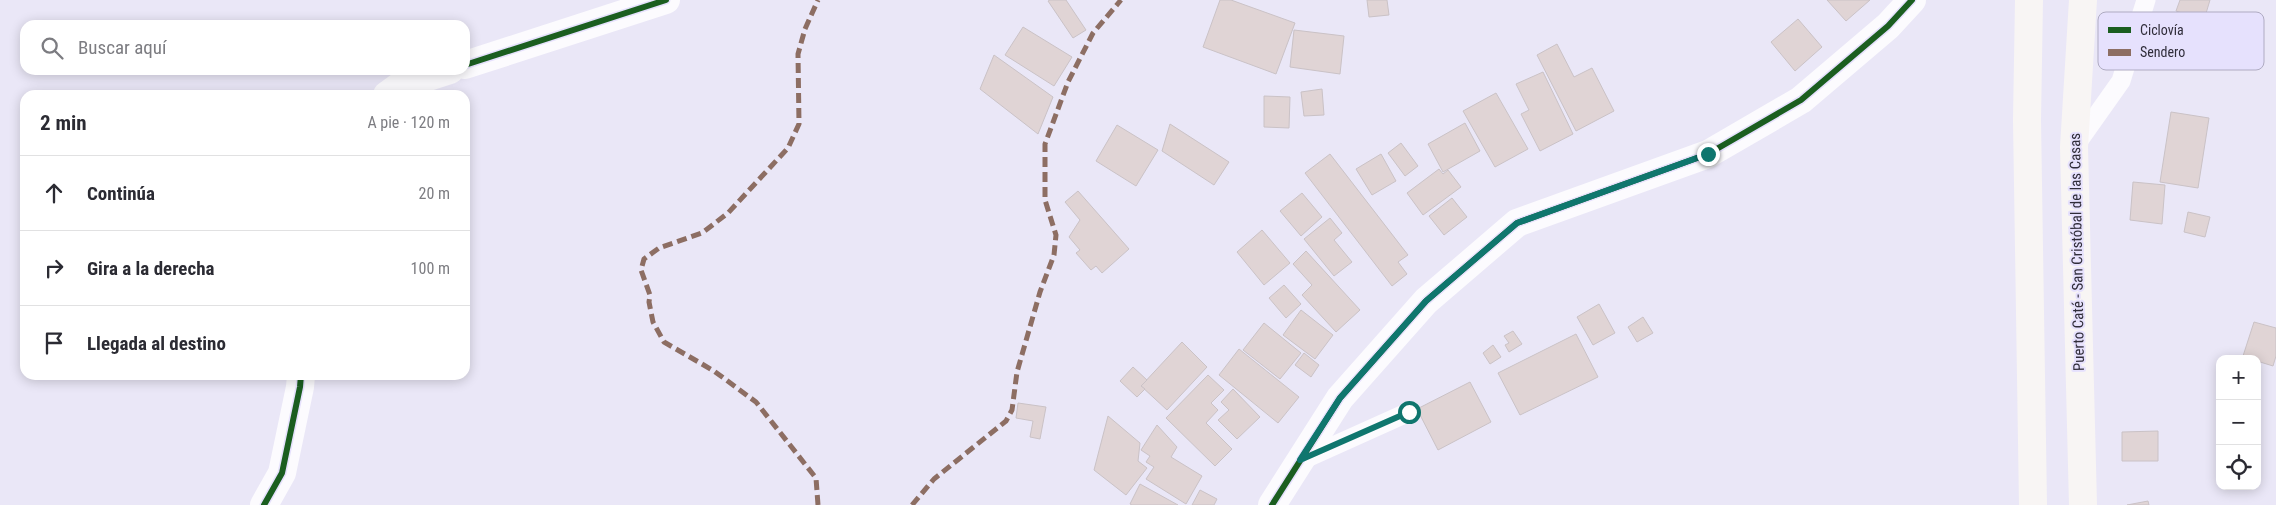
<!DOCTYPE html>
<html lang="es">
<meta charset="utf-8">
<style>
body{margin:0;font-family:"Roboto Condensed",sans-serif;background:#f2f2f3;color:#2b2b33}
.controls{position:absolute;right:15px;bottom:15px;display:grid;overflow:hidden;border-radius:10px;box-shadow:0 2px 12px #0003}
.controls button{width:45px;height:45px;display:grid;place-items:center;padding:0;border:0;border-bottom:1px solid #e1e1e2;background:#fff;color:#2b2b33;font:25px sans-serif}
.stop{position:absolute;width:15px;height:15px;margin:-11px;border:4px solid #0f766e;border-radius:50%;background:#fff}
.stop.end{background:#0f766e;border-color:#fff;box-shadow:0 1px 5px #0008}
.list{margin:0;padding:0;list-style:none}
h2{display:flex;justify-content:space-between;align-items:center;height:65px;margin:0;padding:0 20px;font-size:21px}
h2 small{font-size:16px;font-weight:400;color:#7c7c81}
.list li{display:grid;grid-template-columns:32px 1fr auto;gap:15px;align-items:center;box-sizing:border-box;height:75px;padding:0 20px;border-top:1px solid #e1e1e2}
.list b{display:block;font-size:19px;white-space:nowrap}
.list em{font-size:16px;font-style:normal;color:#7c7c81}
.icon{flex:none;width:28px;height:28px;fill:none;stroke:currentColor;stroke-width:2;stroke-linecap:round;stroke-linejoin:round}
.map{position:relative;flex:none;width:2276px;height:505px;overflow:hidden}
.search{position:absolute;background:#fff;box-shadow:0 2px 12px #0003;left:20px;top:20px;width:450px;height:55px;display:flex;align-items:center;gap:12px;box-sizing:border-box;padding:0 18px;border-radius:15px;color:#7c7c81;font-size:19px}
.panel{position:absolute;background:#fff;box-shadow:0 2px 12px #0003;left:20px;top:90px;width:450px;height:290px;border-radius:15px}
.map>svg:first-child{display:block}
.building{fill:#e0d4d5;stroke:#cac2c6}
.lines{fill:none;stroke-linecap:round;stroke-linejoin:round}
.service{stroke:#fcfbfe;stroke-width:19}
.minor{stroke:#fcfbfe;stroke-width:28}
.tertiary{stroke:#fcfbfe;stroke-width:28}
.secondary{stroke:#f8f5f4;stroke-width:28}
.quiet{stroke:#8d6e63;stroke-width:5;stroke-dasharray:10 5;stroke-linecap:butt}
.cycleway-casing{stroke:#e6e1fd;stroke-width:9}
.cycleway{stroke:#1b5e20;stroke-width:6}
.route{stroke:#0f766e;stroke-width:6}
.labels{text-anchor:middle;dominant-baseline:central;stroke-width:4;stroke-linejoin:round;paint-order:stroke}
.street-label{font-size:15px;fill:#302d3a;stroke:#e6e1fd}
.key{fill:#e6e1fd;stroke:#afabc2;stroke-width:1}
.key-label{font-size:14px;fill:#302d3a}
</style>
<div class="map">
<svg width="2276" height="505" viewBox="0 0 2276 505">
<rect width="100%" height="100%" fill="#eae7f7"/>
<g class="building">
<polygon points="1050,0 1066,0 1086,30 1073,38 1048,1"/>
<polygon points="1220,0 1231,0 1295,23 1276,74 1203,47"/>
<polygon points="1367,0 1387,0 1389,15 1369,17"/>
<polygon points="1827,0 1870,0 1846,21"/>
<polygon points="2180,0 2210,0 2204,20 2176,11"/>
<polygon points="1798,19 1822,47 1795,71 1771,42"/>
<polygon points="1023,27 1072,57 1054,86 1005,55"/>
<polygon points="1294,30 1344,36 1340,74 1290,67"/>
<polygon points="1557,44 1574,77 1592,68 1614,111 1576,131 1537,55"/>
<polygon points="994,55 1053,97 1038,134 980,89"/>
<polygon points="1543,72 1573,134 1540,151 1521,114 1529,110 1516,84"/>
<polygon points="1322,89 1324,115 1304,116 1301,92"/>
<polygon points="1496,93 1528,149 1495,167 1463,111"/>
<polygon points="1264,96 1290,97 1289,128 1264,127"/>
<polygon points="2171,112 2209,118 2198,188 2160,182"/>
<polygon points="1465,123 1480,151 1443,172 1428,144"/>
<polygon points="1170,124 1229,162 1214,185 1162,151"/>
<polygon points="1117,125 1158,150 1136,186 1096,161"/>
<polygon points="1401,143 1418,166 1405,176 1388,153"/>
<polygon points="1330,154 1408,255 1398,262 1407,274 1392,286 1305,173"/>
<polygon points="1381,154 1396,181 1372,195 1356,169"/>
<polygon points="1439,169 1443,174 1448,170 1461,187 1423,215 1407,193"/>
<polygon points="2133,182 2165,185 2162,224 2130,220"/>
<polygon points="1078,191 1129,249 1102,273 1096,266 1091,270 1076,253 1080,250 1069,237 1080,220 1065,202"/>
<polygon points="1302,193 1322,217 1301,236 1280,211"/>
<polygon points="1452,198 1467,217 1444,235 1429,216"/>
<polygon points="2188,212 2210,217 2205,237 2184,232"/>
<polygon points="1330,218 1342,233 1334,240 1352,262 1334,276 1304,239"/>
<polygon points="1262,230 1290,263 1264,285 1237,252"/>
<polygon points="1306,251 1360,310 1336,332 1302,295 1312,285 1293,264"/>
<polygon points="1284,285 1301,304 1286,318 1269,298"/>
<polygon points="1599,304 1615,333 1593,345 1577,317"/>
<polygon points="1301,310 1333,335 1315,359 1283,335"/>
<polygon points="1643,317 1653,333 1637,342 1628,327"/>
<polygon points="2254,322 2276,328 2276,356 2273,366 2257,361 2257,359 2243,356"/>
<polygon points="1264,323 1301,353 1280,379 1243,350"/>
<polygon points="1513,331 1522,344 1509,352 1505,345 1509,343 1504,336"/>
<polygon points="1576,334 1598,377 1520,415 1498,373"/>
<polygon points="1182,342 1207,367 1167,410 1141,386"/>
<polygon points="1493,345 1501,357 1490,364 1483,353"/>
<polygon points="1239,349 1299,397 1278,423 1219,375"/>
<polygon points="1304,353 1319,365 1311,377 1295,365"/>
<polygon points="1133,367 1147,380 1141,386 1145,389 1137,397 1120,381"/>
<polygon points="1208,375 1224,390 1211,403 1218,410 1206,423 1232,449 1215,466 1166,418"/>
<polygon points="1470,382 1491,422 1438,450 1417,409"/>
<polygon points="1233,389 1260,417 1237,439 1218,420 1229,410 1221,402"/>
<polygon points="1018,403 1046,407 1040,439 1030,437 1033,421 1016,418"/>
<polygon points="1108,416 1140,443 1138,461 1147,468 1126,495 1094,470"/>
<polygon points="1157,425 1177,447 1171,457 1202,476 1186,504 1146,479 1154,467 1146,462 1150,456 1141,450"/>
<polygon points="2158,431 2158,461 2122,461 2122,432"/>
<polygon points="1140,484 1178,505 1132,505 1130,504"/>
<polygon points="1200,490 1217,499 1214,505 1192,505"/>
<polygon points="2148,501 2149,505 2127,505"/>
</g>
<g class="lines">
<g class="service">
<polyline points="2075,146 2121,81 2146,0"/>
<polyline points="1300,461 1409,412"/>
</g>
<g class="minor">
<polyline points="465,65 666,0"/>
<polyline points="387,95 398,87 450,70"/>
<polyline points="264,505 282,473 300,387 301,375"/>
</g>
<polyline class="tertiary" points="1272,505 1340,398 1426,301 1517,223 1708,154 1801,100 1888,26 1912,0"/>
<g class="secondary">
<polyline points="2029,0 2027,120 2033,505"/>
<polyline points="2083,0 2074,147 2083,505"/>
</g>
<g class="quiet">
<polyline points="818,505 816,478 756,402 714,371 664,342 653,322 649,302 650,295 641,270 644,259 659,248 702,233 728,213 788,148 799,124 798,54 805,29 818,0"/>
<polyline points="912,505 934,479 1006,421 1012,410 1017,372 1040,292 1054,255 1056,235 1045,200 1045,144 1068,82 1093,33 1121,0"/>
</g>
<g class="cycleway-casing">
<g id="cycleway">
<polyline points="465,65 666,0"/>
<polyline points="264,505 282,473 300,387 301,375"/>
<polyline points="1272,505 1340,398 1426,301 1517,223 1708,154 1801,100 1888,26 1912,0"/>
</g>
</g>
<use href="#cycleway" class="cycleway"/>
</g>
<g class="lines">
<polyline class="route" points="1409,412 1300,460 1340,398 1426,301 1517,223 1708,154"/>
</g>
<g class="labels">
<g class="street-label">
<text transform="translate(2077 252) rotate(-91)">Puerto Caté - San Cristóbal de las Casas</text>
</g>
</g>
<rect x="2098" y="12" width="166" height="58" rx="8" class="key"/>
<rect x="2108" y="27" width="23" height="6" fill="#1b5e20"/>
<rect x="2108" y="49" width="23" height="7" fill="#8d6e63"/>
<g class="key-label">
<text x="2140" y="35">Ciclovía</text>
<text x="2140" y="57">Sendero</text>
</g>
</svg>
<div class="controls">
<button>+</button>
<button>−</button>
<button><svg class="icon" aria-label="locate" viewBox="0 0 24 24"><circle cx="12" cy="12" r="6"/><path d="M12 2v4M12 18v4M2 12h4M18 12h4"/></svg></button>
</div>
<div class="stop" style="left:1409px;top:412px"></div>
<div class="stop end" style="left:1708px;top:154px"></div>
<div class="search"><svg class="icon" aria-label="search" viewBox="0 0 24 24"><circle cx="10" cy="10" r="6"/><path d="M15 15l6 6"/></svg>Buscar aquí</div>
<section class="panel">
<h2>2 min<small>A pie · 120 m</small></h2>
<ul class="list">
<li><svg class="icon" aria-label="ahead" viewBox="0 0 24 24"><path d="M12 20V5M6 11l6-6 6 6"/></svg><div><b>Continúa</b></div><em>20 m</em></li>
<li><svg class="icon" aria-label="right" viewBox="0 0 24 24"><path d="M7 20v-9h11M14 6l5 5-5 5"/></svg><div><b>Gira a la derecha</b></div><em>100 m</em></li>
<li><svg class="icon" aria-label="arrive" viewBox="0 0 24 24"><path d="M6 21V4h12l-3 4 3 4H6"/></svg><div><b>Llegada al destino</b></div></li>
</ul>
</section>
</div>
